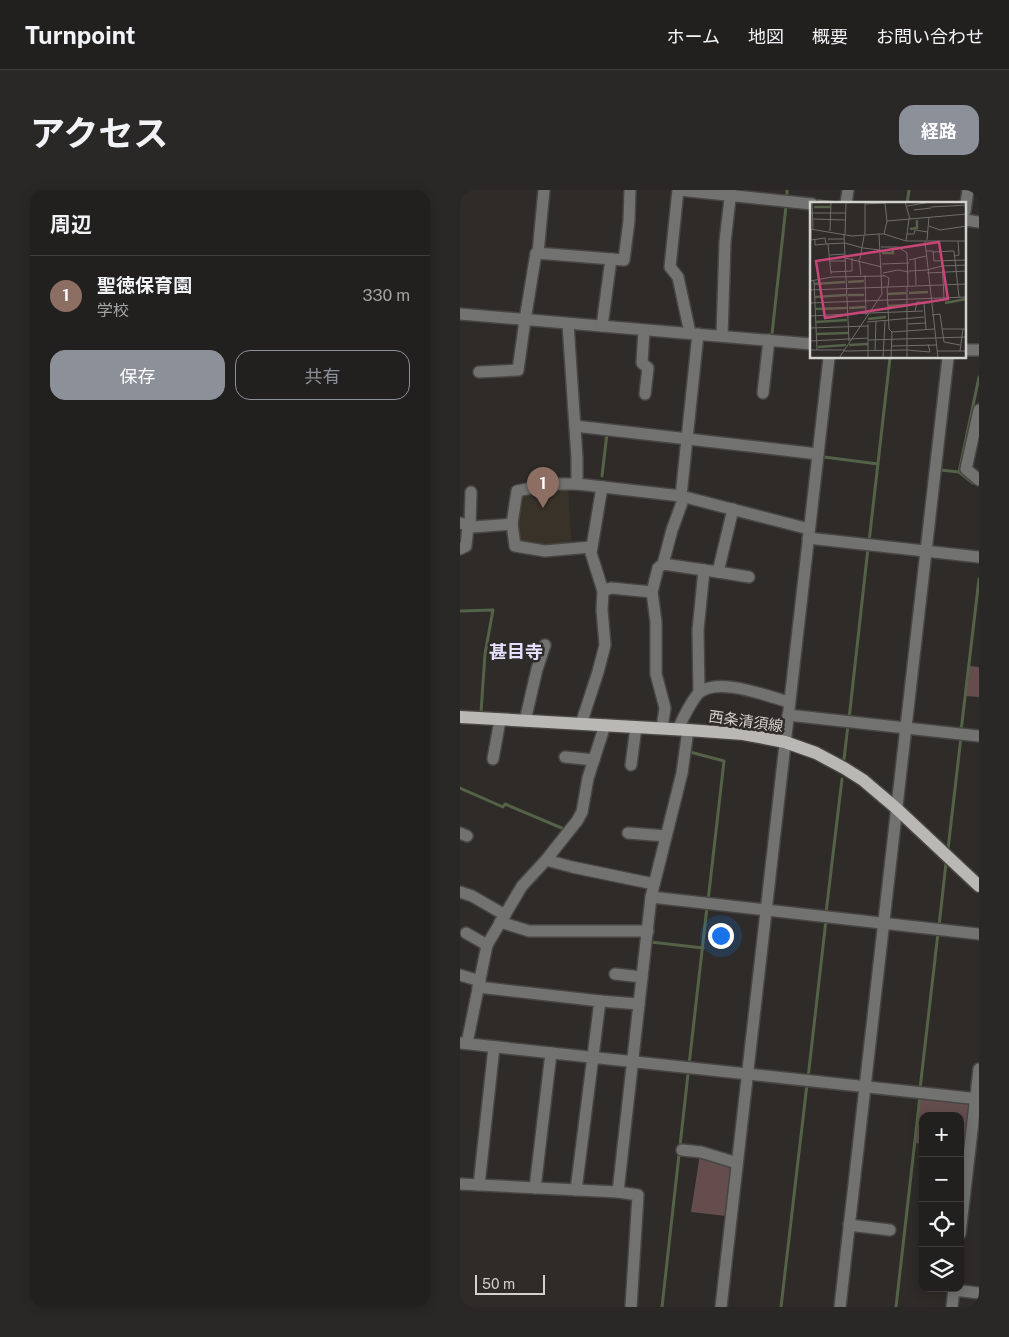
<!DOCTYPE html>
<html lang="ja">
<meta charset="utf-8">
<style>
body{margin:0;font-family:"Public Sans","Noto Sans JP",sans-serif;background:#2a2827;color:#f1f3f6}
.controls{position:absolute;right:15px;bottom:15px;display:grid;overflow:hidden;border-radius:10px;box-shadow:0 2px 12px #0003}
.controls button{width:45px;height:45px;display:grid;place-items:center;padding:0;border:0;border-bottom:1px solid #3f3e3c;background:#22201e;color:#f1f3f6;font:25px sans-serif}
.scale{position:absolute;left:15px;bottom:12px;width:70px;box-sizing:border-box;padding-left:5px;border:2px solid #d3d1ce;border-top:0;font-size:14px;line-height:18px;white-space:nowrap;color:#d3d1ce;-webkit-text-stroke:4px #2e2b28;paint-order:stroke}
.you{position:absolute;left:260px;top:745px;width:18px;height:18px;margin:-12px;border:4px solid #fff;border-radius:50%;background:#1a73e8;box-shadow:0 0 0 8px #1a73e833}
.badge{display:grid;place-items:center;width:32px;height:32px;border-radius:50%;background:#8c9099;color:#fff;font-size:16px;font-weight:700}
.pin{position:absolute;translate:-50% -41px;filter:drop-shadow(0 1px 2px #0008)}
.pin::after{content:'';position:absolute;top:26px;width:18px;height:15px;background:inherit;clip-path:polygon(0 0,100% 0,50% 100%)}
.list{margin:0;padding:0;list-style:none}
h2{display:flex;justify-content:space-between;align-items:center;height:65px;margin:0;padding:0 20px;font-size:21px}
h2 small{font-size:16px;font-weight:400;color:#a2a3a4}
.list li{display:grid;grid-template-columns:32px 1fr auto;gap:15px;align-items:center;box-sizing:border-box;height:80px;padding:0 20px;border-top:1px solid #3f3e3c}
.list b{display:block;font-size:19px;white-space:nowrap}
.list p{margin:0;font-size:16px;white-space:nowrap;color:#a2a3a4}
.list em{font-size:16px;font-style:normal;color:#a2a3a4}
.actions{display:flex;gap:10px;padding:15px 20px}
.actions a{flex:1;padding:11px 0;border:1px solid #8c9099;border-radius:15px;text-align:center;font-size:18px;color:#8c9099}
.actions .main{background:#8c9099;color:#fff}
.icon{flex:none;width:28px;height:28px;fill:none;stroke:currentColor;stroke-width:2;stroke-linecap:round;stroke-linejoin:round}
.map{position:relative;flex:none;width:519px;height:1117px;overflow:hidden;border-radius:15px}
header{display:flex;align-items:center;gap:30px;box-sizing:border-box;height:70px;padding:0 25px;background:#22201e;border-bottom:1px solid #3f3e3c}
header strong{font-size:24px}
nav{display:flex;gap:28px;margin-inline-start:auto;font-size:18px}
.intro{display:flex;align-items:center;justify-content:space-between;box-sizing:border-box;height:120px;padding:0 30px}
h1{margin:0;font-size:35px}
.button{padding:12px 22px;border-radius:15px;background:#8c9099;color:#fff;font-size:18px;font-weight:700}
main{display:flex;gap:30px;padding:0 30px}
aside{flex:1;background:#22201e;border-radius:15px;box-shadow:0 2px 12px #0003}
.map>svg:first-child{display:block}
.built{fill:#383229}
.green{fill:#654d4e}
.lines{fill:none;stroke-linecap:round;stroke-linejoin:round}
.stream{stroke:#546247;stroke-width:3}
.minor-casing{stroke:#484643;stroke-width:14}
.major-casing{stroke:#484643;stroke-width:15}
.minor{stroke:#727270;stroke-width:11}
.major{stroke:#b9b8b4;stroke-width:12}
.labels{text-anchor:middle;dominant-baseline:central;stroke-width:5;stroke-linejoin:round;paint-order:stroke}
.street-label{font-size:15px;fill:#d3d1ce;stroke:#2e2b28}
.quarter-label{font-size:18px;font-weight:bold;fill:#e4e0fe;stroke:#2e2b28}
.inset-river{fill:none;stroke:#546247;stroke-width:2.5}
.inset-road{fill:none;stroke:#706d6a;stroke-width:1}
.view{fill:#c64678;fill-opacity:0.15;stroke:#c64678;stroke-width:2.5}
.inset-edge{fill:none;stroke:#d3d1ce;stroke-width:2.5}
</style>
<header>
<strong>Turnpoint</strong>
<nav><a>ホーム</a><a>地図</a><a>概要</a><a>お問い合わせ</a></nav>
</header>
<div class="intro"><h1>アクセス</h1><a class="button">経路</a></div>
<main>
<aside>
<h2>周辺<small></small></h2>
<ul class="list">
<li><span class="badge" style="background:#8d6e63">1</span><div><b>聖徳保育園</b><p>学校</p></div><em>330 m</em></li>
</ul>
<div class="actions"><a class="main">保存</a><a>共有</a></div>
</aside>
<div class="map">
<svg width="519" height="1117" viewBox="0 0 519 1117">
<rect width="100%" height="100%" fill="#2e2b28"/>
<polygon class="built" points="91,298 108,298 112,357 60,355 55,332 59,306"/>
<g class="green">
<polygon points="510,476 519,477 519,507 506,506"/>
<polygon points="461,906 511,911 508,960 500,959 500,926 463,926 463,954 456,953"/>
<polygon points="240,964 271,974 266,1026 231,1022"/>
</g>
<g class="lines">
<g class="stream">
<polyline points="327,7 327,0"/>
<polyline points="352,10 378,13"/>
<polyline points="447,14 449,0"/>
<polyline points="312,144 326,16"/>
<polyline points="364,267 418,274"/>
<polyline points="480,280 499,282 519,187"/>
<polyline points="499,282 513,293 517,294"/>
<polyline points="142,286 147,243 149,243"/>
<polyline points="409,352 430,168"/>
<polyline points="0,421 33,420 25,464 21,522"/>
<polyline points="389,529 408,358"/>
<polyline points="501,541 519,389"/>
<polyline points="230,562 264,571 248,711"/>
<polyline points="384,569 388,535"/>
<polyline points="0,598 43,617 45,614 104,639"/>
<polyline points="488,659 501,547"/>
<polyline points="366,723 382,589"/>
<polyline points="479,736 486,673"/>
<polyline points="191,752 243,758"/>
<polyline points="229,875 247,717"/>
<polyline points="348,888 366,730"/>
<polyline points="460,899 478,743"/>
<polyline points="202,1117 228,884"/>
<polyline points="321,1117 347,894"/>
<polyline points="436,1117 460,906"/>
</g>
<g class="minor-casing">
<g id="minor">
<polyline points="218,0 210,77 218,87 230,143"/>
<polyline points="219,0 352,14"/>
<polyline points="386,14 388,0"/>
<polyline points="505,21 508,0"/>
<polyline points="505,30 519,32"/>
<polyline points="78,63 84,0"/>
<polyline points="0,124 352,154"/>
<polyline points="108,134 117,268 117,294"/>
<polyline points="142,136 151,69"/>
<polyline points="184,140 182,173 188,178 185,204"/>
<polyline points="262,146 265,52 271,0"/>
<polyline points="505,160 519,160"/>
<polyline points="19,182 58,180 65,130 76,63 164,70 169,31 170,0"/>
<polyline points="303,203 309,150"/>
<polyline points="519,220 506,279 519,290"/>
<polyline points="115,236 358,264"/>
<polyline points="221,306 238,144"/>
<polyline points="0,333 13,337 52,334 57,301 91,294 117,294 221,306 349,339"/>
<polyline points="52,334 55,356 85,361 131,357"/>
<polyline points="10,336 11,302"/>
<polyline points="348,348 519,367"/>
<polyline points="0,359 6,356 8,336"/>
<polyline points="203,374 258,382 273,319"/>
<polyline points="258,382 289,387"/>
<polyline points="143,401 151,398 192,402"/>
<polyline points="239,503 238,440 244,380"/>
<polyline points="328,525 519,546"/>
<polyline points="65,531 77,479 85,455"/>
<polyline points="121,534 138,482 145,455 142,420 143,401 131,363 142,297"/>
<polyline points="202,538 205,518 196,484 196,432 192,402 198,378 203,374 212,340 224,307"/>
<path d="M218,539C223,528 229,515 237,505C254,485 307,506 329,512"/>
<polyline points="105,567 134,570"/>
<polyline points="33,569 40,530"/>
<polyline points="171,575 176,537"/>
<polyline points="0,643 7,646"/>
<polyline points="168,643 206,646"/>
<polyline points="86,670 112,677 194,694"/>
<polyline points="0,702 12,706 45,725"/>
<polyline points="191,707 519,744"/>
<polyline points="40,732 69,741 188,741"/>
<polyline points="6,743 27,755"/>
<polyline points="155,784 182,787"/>
<polyline points="0,785 20,791"/>
<polyline points="18,797 140,811 116,1000"/>
<polyline points="140,811 179,814"/>
<polyline points="0,853 519,909"/>
<polyline points="7,853 27,755 62,696 86,670 117,631 122,622 128,588 145,535"/>
<polyline points="222,960 241,962 277,973"/>
<polyline points="0,994 158,1002"/>
<polyline points="19,995 34,857"/>
<polyline points="75,998 91,863"/>
<polyline points="389,1035 430,1040"/>
<polyline points="500,1044 519,879"/>
<polyline points="494,1100 519,1103"/>
<polyline points="171,1117 178,1005 158,1002 191,707 222,583 228,540"/>
<polyline points="261,1117 369,168"/>
<polyline points="380,1117 488,168"/>
<polyline points="492,1117 494,1098"/>
</g>
</g>
<g class="major-casing">
<polyline id="major" points="0,527 228,540 283,544 325,552 356,563 384,578 403,590 436,618 519,696"/>
</g>
<use href="#minor" class="minor"/>
<use href="#major" class="major"/>
</g>
<g class="labels">
<g class="street-label">
<text transform="translate(286 531) rotate(8)">西条清須線</text>
</g>
<g class="quarter-label">
<text x="56" y="461">甚目寺</text>
</g>
</g>
<g transform="translate(350 12)">
<rect width="156" height="156" fill="#2e2b28"/>
<path class="inset-river" d="M4,5H20M100,27L107,26V18M72,51H83L82,46M38,80L54,79M4,82L35,80M99,91L118,90M78,92L96,91M38,93H54M5,95L36,93M135,101L156,97M78,104L96,103M39,106L55,105M6,107L37,106M58,117L76,115M6,120L37,118M7,132L38,131M39,143L58,142M8,145L36,143"/>
<path class="inset-road" d="M2,0L3,27M55,0V33M95,0L100,17M75,1L77,19M55,2L75,1M97,4L121,0M121,5L157,3M104,8L121,6M0,11H36M3,17L36,18M119,24L130,28L157,24M0,27L42,34L69,32M1,27V38L15,36L16,42L5,43V37M20,29L21,0M74,32L96,39H157M97,32H104L105,28L118,30M34,33L39,139M35,33L36,0M18,37H34M117,38L119,15M96,39L99,17M115,39L128,156M35,41L53,46M16,42L35,41M18,42L21,72M71,45H88L97,51L98,84M53,46L70,48M116,49H123L124,59L157,58M123,50L144,49L149,95M20,53L35,52M145,54L149,53L148,39M35,56L72,65M49,57L51,73M50,57L54,34M105,57L106,83M99,58L116,54M20,59H36M132,59L134,96M72,62L99,61M132,64L157,63M117,68L132,64M99,69L117,68M21,70L42,69V56M73,71L88,68L99,70M117,71L157,69M55,73L56,113M73,73L79,76L78,85M0,79L22,75L74,74M4,79L7,148M97,84V156M77,85L79,127L82,130L81,156M0,88L157,82M0,101L157,95M114,101L116,127M105,109L107,100L120,101M60,111L113,109M122,113L130,112L134,140L150,143M0,114L59,111M57,120L114,115M58,122V156M98,122L115,121M0,126L58,124M132,127H157M82,130L124,127M58,138L157,135M0,139L58,136M81,144L126,143M0,148H34M97,148L120,150L118,142M34,149L97,148M65,149L66,119M127,149H157M150,149L153,127M29,156L72,92L69,32H74L77,19L157,12M73,156L75,119"/>
<path class="view" d="M129,40L138,97L15,116L6,59Z"/>
<rect width="156" height="156" class="inset-edge"/>
</g>
</svg>
<div class="controls">
<button>+</button>
<button>−</button>
<button><svg class="icon" aria-label="locate" viewBox="0 0 24 24"><circle cx="12" cy="12" r="6"/><path d="M12 2v4M12 18v4M2 12h4M18 12h4"/></svg></button>
<button><svg class="icon" aria-label="layers" viewBox="0 0 24 24"><path d="M12 4l9 5-9 5-9-5zM3 14l9 5 9-5"/></svg></button>
</div>
<div class="scale">50 m</div>
<div class="you"></div>
<div class="pin badge" style="left:83px;top:318px;background:#8d6e63">1</div>
</div>
</main>
